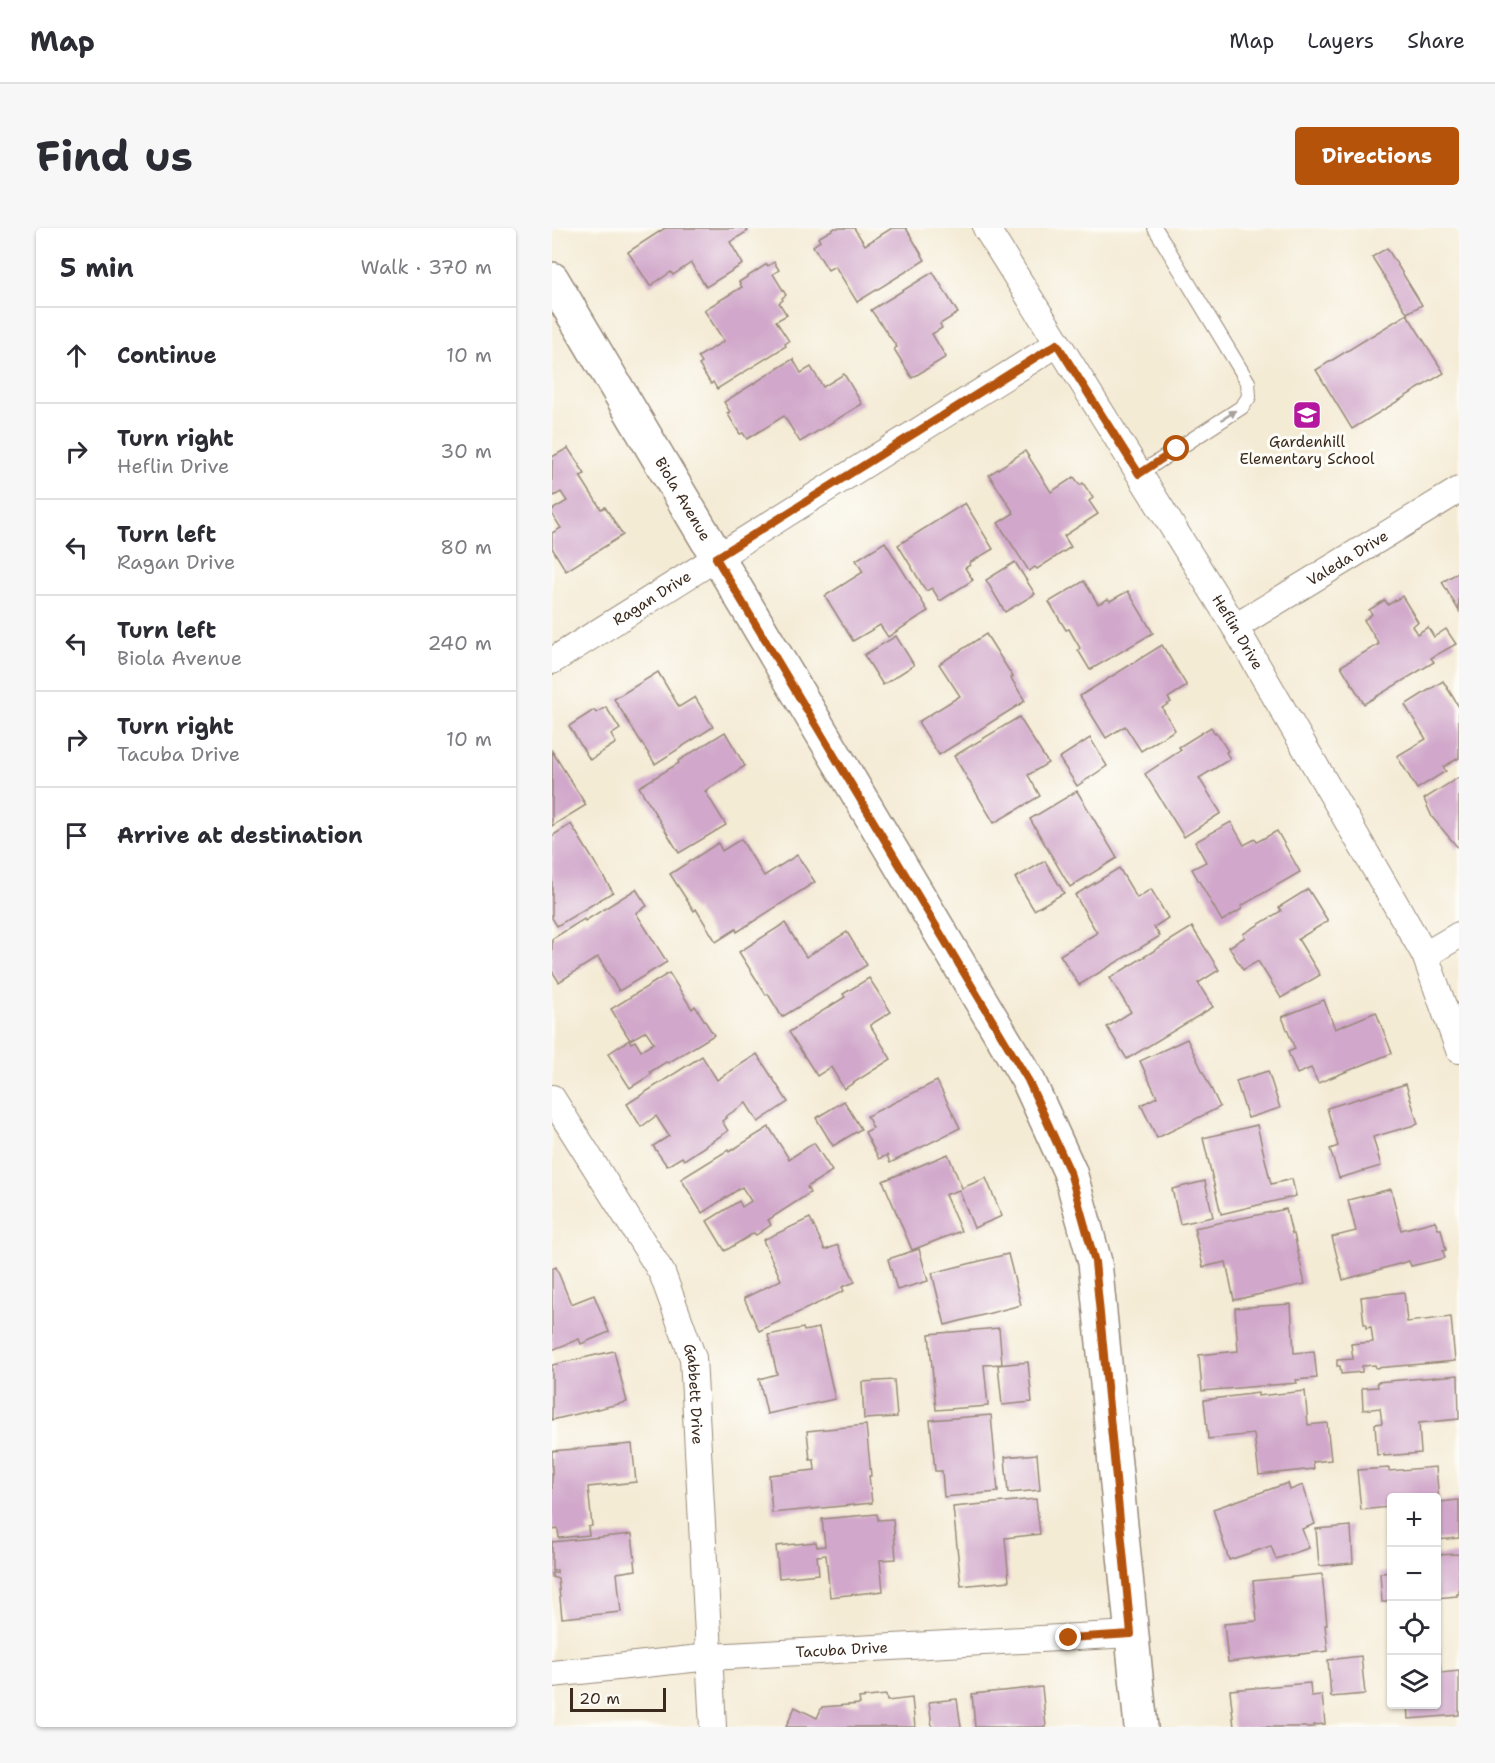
<!DOCTYPE html>
<meta charset="utf-8">
<style>
body{margin:0;font-family:"Shantell Sans",sans-serif;background:#f7f7f7;color:#2b2b33}
.controls{position:absolute;right:18px;bottom:18px;display:grid;overflow:hidden;border-radius:6px;box-shadow:0 2px 4px #0004}
.controls button{width:54px;height:54px;display:grid;place-items:center;padding:0;border:0;border-bottom:2px solid #e1e1e2;background:#fff;color:#2b2b33;font:30px sans-serif}
.scale{position:absolute;left:18px;bottom:15px;width:96px;box-sizing:border-box;padding-left:6px;border:3px solid #3b2a1e;border-top:0;font-size:16px;line-height:21px;white-space:nowrap;color:#3b2a1e;-webkit-text-stroke:4px #fdfcf7;paint-order:stroke}
.stop{position:absolute;width:18px;height:18px;margin:-14px;border:4px solid #b45309;border-radius:50%;background:#fff}
.stop.end{background:#b45309;border-color:#fff;box-shadow:0 2px 6px #0008}
.list{margin:0;padding:0;list-style:none}
h2{display:flex;justify-content:space-between;align-items:center;height:78px;margin:0;padding:0 24px;font-size:26px}
h2 small{font-size:20px;font-weight:400;color:#7c7c81}
.list li{display:grid;grid-template-columns:39px 1fr auto;gap:18px;align-items:center;box-sizing:border-box;height:96px;padding:0 24px;border-top:2px solid #e1e1e2}
.list b{display:block;font-size:22px;white-space:nowrap}
.list p{margin:0;font-size:20px;white-space:nowrap;color:#7c7c81}
.list em{font-size:20px;font-style:normal;color:#7c7c81}
.icon{flex:none;width:33px;height:33px;fill:none;stroke:currentColor;stroke-width:2;stroke-linecap:round;stroke-linejoin:round}
.map{position:relative;flex:none;width:907px;height:1499px;overflow:hidden;border-radius:6px}
header{display:flex;align-items:center;gap:36px;box-sizing:border-box;height:84px;padding:0 30px;background:#fff;border-bottom:2px solid #e1e1e2}
header strong{font-size:28px}
nav{display:flex;gap:33px;margin-inline-start:auto;font-size:21px}
.intro{display:flex;align-items:center;justify-content:space-between;box-sizing:border-box;height:144px;padding:0 36px}
h1{margin:0;font-size:42px}
.button{padding:15px 27px;border-radius:6px;background:#b45309;color:#fff;font-size:21px;font-weight:700}
main{display:flex;gap:36px;padding:0 36px}
aside{flex:1;background:#fff;border-radius:6px;box-shadow:0 2px 4px #0004}
.map>svg:first-child{display:block}
.building{fill:#d1a8cb}
.lines{fill:none;stroke-linecap:round;stroke-linejoin:round}
.lane-casing{stroke:#988a7a;stroke-width:16}
.street-casing{stroke:#988a7a;stroke-width:28}
.secondary-casing{stroke:#988a7a;stroke-width:36}
.lane{stroke:#fff;stroke-width:14}
.street{stroke:#fff;stroke-width:26}
.secondary{stroke:#fff;stroke-width:33}
.oneway{fill:#a79f9a}
.route{stroke:#b45309;stroke-width:8}
.labels{text-anchor:middle;dominant-baseline:central;stroke-width:6;stroke-linejoin:round;paint-order:stroke}
.poi-label{font-size:15px;fill:#3b2a1e;stroke:#fdfcf7}
.street-label{font-size:15px;fill:#3b2a1e;stroke:#fdfcf7}
</style>
<header>
<strong>Map</strong>
<nav><a>Map</a><a>Layers</a><a>Share</a></nav>
</header>
<div class="intro"><h1>Find us</h1><a class="button">Directions</a></div>
<main>
<aside>
<h2>5 min<small>Walk · 370 m</small></h2>
<ul class="list">
<li><svg class="icon" aria-label="ahead" viewBox="0 0 24 24"><path d="M12 20V5M6 11l6-6 6 6"/></svg><div><b>Continue</b></div><em>10 m</em></li>
<li><svg class="icon" aria-label="right" viewBox="0 0 24 24"><path d="M7 20v-9h11M14 6l5 5-5 5"/></svg><div><b>Turn right</b><p>Heflin Drive</p></div><em>30 m</em></li>
<li><svg class="icon" aria-label="left" viewBox="0 0 24 24"><path d="M17 20v-9H6M10 6l-5 5 5 5"/></svg><div><b>Turn left</b><p>Ragan Drive</p></div><em>80 m</em></li>
<li><svg class="icon" aria-label="left" viewBox="0 0 24 24"><path d="M17 20v-9H6M10 6l-5 5 5 5"/></svg><div><b>Turn left</b><p>Biola Avenue</p></div><em>240 m</em></li>
<li><svg class="icon" aria-label="right" viewBox="0 0 24 24"><path d="M7 20v-9h11M14 6l5 5-5 5"/></svg><div><b>Turn right</b><p>Tacuba Drive</p></div><em>10 m</em></li>
<li><svg class="icon" aria-label="arrive" viewBox="0 0 24 24"><path d="M6 21V4h12l-3 4 3 4H6"/></svg><div><b>Arrive at destination</b></div></li>
</ul>
</aside>
<div class="map">
<svg width="907" height="1499" viewBox="0 0 907 1499">
<rect width="100%" height="100%" fill="#fdfcf7"/>
<filter id="ink" filterUnits="userSpaceOnUse"><feTurbulence type="fractalNoise" baseFrequency=".0167" numOctaves="2"/><feDisplacementMap in="SourceGraphic" scale="12" xChannelSelector="R" yChannelSelector="G"/><feConvolveMatrix kernelMatrix="1 2 1 2 8 2 1 2 1" color-interpolation-filters="sRGB"/></filter>
<filter id="wash" filterUnits="userSpaceOnUse"><feTurbulence type="fractalNoise" baseFrequency=".008" numOctaves="4" result="noise"/><feDisplacementMap in="SourceGraphic" scale="24" xChannelSelector="R" yChannelSelector="G"/><feGaussianBlur stdDeviation="1.35" result="paint"/><feColorMatrix in="noise" values="0 0 0 0 0 0 0 0 0 0 0 0 0 0 0 0 0 1.4 0 .05"/><feComposite in="paint" operator="in"/></filter>
<g filter="url(#wash)">
<rect width="100%" height="100%" fill="#f4ebd5"/>
<g id="blocks">
<g class="building">
<polygon points="113,0 194,0 196,3 178,14 191,36 154,59 139,35 121,47 119,44 98,58 76,24"/>
<polygon points="283,0 302,0 313,17 340,0 354,0 373,32 305,74 283,38 276,42 261,18 268,13 266,10"/>
<polygon points="835,20 870,77 855,85 820,29"/>
<polygon points="222,34 227,42 221,46 234,67 230,70 231,72 227,75 235,87 224,93 237,113 233,116 234,118 165,161 161,154 159,156 147,137 150,135 146,129 172,113 152,82 190,59 187,54 215,36 216,38"/>
<polygon points="381,44 406,85 388,96 390,100 380,106 394,129 360,150 342,121 345,119 319,82"/>
<polygon points="855,86 892,145 800,201 764,142"/>
<polygon points="241,131 249,145 259,139 271,159 292,146 310,176 248,214 232,188 195,211 191,205 188,206 175,185 178,184 172,174"/>
<polygon points="16,220 33,246 28,248 49,281 53,279 71,307 14,343 0,320 0,305 9,300 0,286 0,282 15,273 9,264 2,268 0,265 0,229"/>
<polygon points="473,223 499,264 522,249 528,257 531,255 541,270 537,273 546,286 512,308 519,319 485,341 483,339 477,343 446,295 462,285 437,247"/>
<polygon points="413,275 441,321 417,335 418,337 413,340 421,352 388,373 380,360 374,363 346,317"/>
<polygon points="333,314 376,383 336,409 328,397 301,413 273,368 311,344 304,332"/>
<polygon points="463,334 483,366 453,384 434,352"/>
<polygon points="907,344 907,383 890,354"/>
<polygon points="532,353 546,376 556,371 558,373 576,363 601,405 538,442 526,422 528,420 517,401 514,402 497,374"/>
<polygon points="850,368 866,394 860,398 865,406 876,399 882,409 894,401 904,416 879,430 882,434 812,476 789,438 827,416 812,392 820,386 817,382 833,372 836,377"/>
<polygon points="434,406 461,449 459,450 473,473 387,527 366,494 408,468 387,436"/>
<polygon points="344,408 362,437 331,457 312,427"/>
<polygon points="610,417 635,458 616,470 619,474 610,480 623,502 589,523 573,498 554,510 528,468"/>
<polygon points="106,444 127,479 143,469 161,499 103,536 62,471"/>
<polygon points="891,453 907,479 907,530 891,539 894,543 865,561 845,528 874,511 853,477"/>
<polygon points="54,479 68,501 59,507 64,515 38,532 17,498 42,482 44,485"/>
<polygon points="467,489 496,535 476,547 488,568 442,595 402,528"/>
<polygon points="659,499 663,506 664,504 676,523 674,524 678,531 647,550 669,585 632,609 593,546 629,522 627,519"/>
<polygon points="173,504 193,538 153,563 174,597 127,625 87,559 127,535 126,533"/>
<polygon points="538,510 555,538 525,558 507,530"/>
<polygon points="0,523 34,577 0,598"/>
<polygon points="907,549 907,621 880,589 872,571"/>
<polygon points="525,563 565,630 518,659 478,591"/>
<polygon points="679,594 692,617 703,611 705,614 725,603 748,644 689,678 690,681 670,693 640,641 654,634 643,614"/>
<polygon points="19,596 61,664 5,698 0,690 0,608"/>
<polygon points="189,611 212,648 245,627 263,654 185,704 184,701 164,714 144,681 142,683 118,646 166,615 170,623"/>
<polygon points="493,633 512,665 482,682 463,650"/>
<polygon points="567,640 585,670 599,661 616,690 602,699 608,708 527,757 508,727 545,705 523,667"/>
<polygon points="84,661 95,678 84,685 115,734 67,763 46,729 7,754 0,743 0,711 32,691 33,693"/>
<polygon points="756,661 776,693 746,711 768,747 729,770 706,733 691,742 677,719 693,709 691,706 729,683 727,679"/>
<polygon points="233,695 254,729 295,704 315,737 230,789 216,766 214,767 187,724"/>
<polygon points="640,699 667,742 646,755 661,779 575,831 555,799 579,784 558,750"/>
<polygon points="117,745 140,781 143,778 162,807 116,835 114,834 98,844 100,846 78,860 56,826 77,812 79,815 83,813 89,823 102,815 94,803 78,812 59,781"/>
<polygon points="317,750 339,784 318,797 339,831 292,861 279,839 265,848 237,804 293,769 291,766"/>
<polygon points="772,772 783,801 824,784 840,825 766,855 759,840 745,846 736,824 743,821 730,789"/>
<polygon points="635,811 668,879 605,910 589,877 605,869 588,833"/>
<polygon points="205,826 236,874 206,894 194,875 173,889 174,890 170,893 176,903 132,932 130,929 115,938 101,918 117,908 104,888 89,899 75,876 150,828 165,852"/>
<polygon points="716,843 728,880 696,890 684,853"/>
<polygon points="385,853 408,900 338,935 335,927 327,931 313,904 321,900 315,888"/>
<polygon points="854,856 866,896 821,909 829,938 787,950 778,921 786,918 775,880"/>
<polygon points="292,873 309,901 281,918 264,890"/>
<polygon points="705,897 719,956 740,951 744,968 669,986 651,910"/>
<polygon points="217,899 237,931 262,915 280,943 255,959 258,965 216,992 219,997 204,1007 202,1005 173,1023 155,993 187,973 190,979 199,973 190,959 150,985 129,951 176,922 177,924"/>
<polygon points="396,926 410,960 434,950 450,988 422,1000 407,962 393,967 409,1003 360,1022 331,953"/>
<polygon points="653,953 661,989 628,996 620,961"/>
<polygon points="839,961 849,1002 883,993 886,1001 889,1001 894,1022 891,1023 893,1030 859,1038 857,1033 791,1052 780,1009 804,1003 796,972"/>
<polygon points="734,981 740,1006 742,1006 753,1056 682,1072 674,1034 651,1039 642,1000"/>
<polygon points="258,990 273,1022 286,1017 303,1054 290,1059 292,1063 207,1103 192,1070 229,1052 211,1012"/>
<polygon points="367,1021 376,1053 345,1062 336,1031"/>
<polygon points="456,1026 469,1077 393,1097 380,1045"/>
<polygon points="4,1039 19,1076 42,1067 57,1104 29,1116 27,1111 0,1122 0,1041"/>
<polygon points="852,1064 855,1094 899,1089 903,1133 824,1140 823,1137 810,1138 810,1144 789,1146 788,1138 785,1138 785,1132 801,1131 799,1116 821,1114 819,1099 814,1100 814,1096 812,1096 809,1069"/>
<polygon points="739,1076 742,1125 762,1123 765,1150 744,1152 745,1155 650,1163 647,1127 686,1123 683,1080"/>
<polygon points="251,1100 252,1103 267,1100 283,1171 215,1186 207,1151 225,1146 216,1107"/>
<polygon points="447,1100 450,1136 432,1137 436,1178 384,1182 377,1106"/>
<polygon points="62,1123 75,1174 0,1192 0,1137"/>
<polygon points="476,1134 480,1174 450,1177 446,1137"/>
<polygon points="906,1147 907,1191 867,1195 869,1225 832,1228 832,1226 825,1227 823,1196 830,1195 828,1180 811,1182 810,1160 826,1159 825,1154"/>
<polygon points="342,1152 345,1189 312,1191 310,1154"/>
<polygon points="753,1163 756,1197 775,1195 779,1232 761,1234 762,1241 707,1247 702,1206 656,1211 652,1172 706,1165 706,1168"/>
<polygon points="439,1187 446,1264 392,1269 390,1243 383,1243 378,1192"/>
<polygon points="314,1197 319,1248 317,1248 320,1275 220,1285 217,1247 263,1242 262,1232 258,1232 255,1203"/>
<polygon points="80,1216 84,1254 36,1259 40,1298 36,1299 37,1307 7,1310 6,1301 0,1302 0,1223"/>
<polygon points="485,1226 488,1262 456,1265 453,1229"/>
<polygon points="884,1239 887,1274 907,1272 907,1310 884,1312 884,1270 840,1270 840,1287 838,1287 837,1279 809,1282 805,1242 837,1240 837,1243"/>
<polygon points="736,1255 738,1262 751,1257 763,1296 750,1301 757,1320 724,1331 719,1318 677,1332 661,1281"/>
<polygon points="484,1271 488,1306 453,1310 457,1353 409,1358 401,1279"/>
<polygon points="325,1286 326,1292 341,1291 344,1331 328,1332 331,1363 278,1369 274,1327 265,1328 267,1346 227,1350 224,1318 264,1314 265,1319 273,1318 270,1291"/>
<polygon points="799,1298 801,1335 767,1338 764,1301"/>
<polygon points="80,1306 84,1342 65,1345 69,1384 10,1390 6,1351 0,1349 0,1345 5,1345 5,1342 0,1343 0,1314"/>
<polygon points="907,1326 907,1366 905,1366 905,1368 884,1370 884,1327"/>
<polygon points="840,1344 840,1374 830,1374 828,1345"/>
<polygon points="770,1346 775,1397 773,1397 776,1423 676,1434 672,1396 705,1393 701,1353"/>
<polygon points="884,1415 886,1415 889,1445 907,1443 907,1487 856,1491 855,1476 884,1476"/>
<polygon points="809,1428 813,1466 779,1469 776,1432"/>
<polygon points="758,1455 759,1468 770,1467 773,1496 762,1497 762,1499 682,1499 678,1462"/>
<polygon points="490,1459 494,1499 423,1499 420,1466"/>
<polygon points="334,1467 335,1473 360,1470 363,1499 234,1499 243,1479 265,1490 270,1479 308,1476 307,1470"/>
<polygon points="405,1471 409,1499 380,1499 377,1474"/>
</g>
</g>
</g>
<g filter="url(#ink)">
<use href="#blocks" fill-opacity="0" stroke="#988a7a" stroke-width="1.5"/>
<g class="lines">
<g class="lane-casing">
<polyline id="lane" points="587,246 690,179 697,169 696,154 603,0"/>
</g>
<g class="street-casing">
<g id="street">
<path id="s1" d="M434,0L683,399L873,727L907,822"/>
<path id="s2" d="M683,399L907,262"/>
<path id="s3" d="M0,433L505,116"/>
<polyline points="873,727 907,707"/>
<path id="s4" d="M0,870L110,1045L141,1130L161,1499"/>
<path id="s5" d="M0,1446L158,1429L579,1406"/>
</g>
</g>
<g class="secondary-casing">
<g id="secondary">
<path id="s6" d="M0,51L476,852L518,944L543,1034L589,1499"/>
</g>
</g>
<use href="#lane" class="lane"/>
<use href="#street" class="street"/>
<use href="#secondary" class="secondary"/>
</g>
<defs><path id="oneway-solid" d="M-6-.8H1V-3.2L6.5 0L1 3.2V.8H-6Z" transform="scale(1.5)"/></defs>
<use class="oneway" href="#oneway-solid" transform="translate(677 187) rotate(-33)"/>
</g>
<g class="lines" filter="url(#ink)">
<polyline class="route" points="517,1410 579,1406 543,1034 518,944 476,852 164,330 505,116 587,246 625,221"/>
</g>
<defs>
<g id="school-square" transform="scale(1.5)"><rect x="-9" y="-9" width="18" height="18" rx="4" fill="#b5179e" stroke="#fdfcf7"/><path d="M0-5L7-2L0 1L-7-2ZM-4 1L0 2.5L4 1V4Q0 6-4 4Z" fill="#fff"/></g>
</defs>
<g fill-rule="evenodd">
<use href="#school-square" x="755" y="187"/>
</g>
<g class="labels">
<g class="poi-label">
<text x="755" y="214">Gardenhill<tspan x="755" dy="17">Elementary School</tspan></text>
</g>
<g class="street-label">
<text stroke="none"><textPath href="#s6" startOffset="256">Biola Avenue</textPath></text>
<text stroke="none"><textPath href="#s2" startOffset="132">Valeda Drive</textPath></text>
<text stroke="none"><textPath href="#s3" startOffset="118">Ragan Drive</textPath></text>
<text stroke="none"><textPath href="#s1" startOffset="476">Heflin Drive</textPath></text>
<text stroke="none"><textPath href="#s4" startOffset="333">Gabbett Drive</textPath></text>
<text stroke="none"><textPath href="#s5" startOffset="291">Tacuba Drive</textPath></text>
</g>
</g>
</svg>
<div class="controls">
<button>+</button>
<button>−</button>
<button><svg class="icon" aria-label="locate" viewBox="0 0 24 24"><circle cx="12" cy="12" r="6"/><path d="M12 2v4M12 18v4M2 12h4M18 12h4"/></svg></button>
<button><svg class="icon" aria-label="layers" viewBox="0 0 24 24"><path d="M12 4l9 5-9 5-9-5zM3 14l9 5 9-5"/></svg></button>
</div>
<div class="scale">20 m</div>
<div class="stop" style="left:625px;top:221px"></div>
<div class="stop end" style="left:517px;top:1410px"></div>
</div>
</main>
